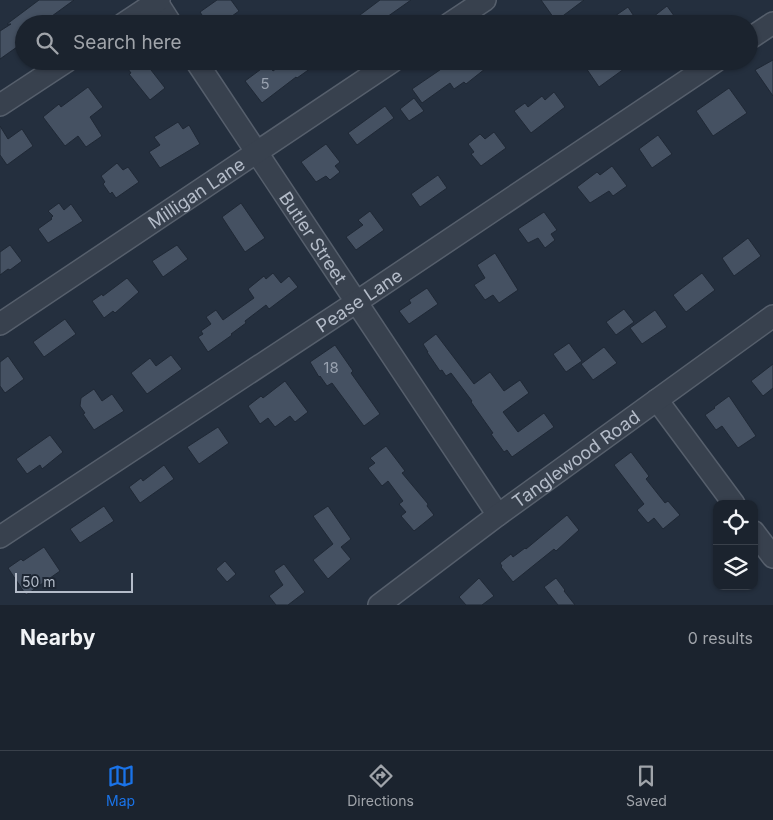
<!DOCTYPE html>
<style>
body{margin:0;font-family:Inter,sans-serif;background:#282f3a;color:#f1f3f6}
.controls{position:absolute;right:15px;bottom:15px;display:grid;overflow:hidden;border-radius:10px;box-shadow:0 1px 4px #0004}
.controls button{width:45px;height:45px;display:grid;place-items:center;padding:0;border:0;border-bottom:1px solid #39404a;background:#1b232e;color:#f1f3f6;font:25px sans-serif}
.scale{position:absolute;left:15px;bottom:12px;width:118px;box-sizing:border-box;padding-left:5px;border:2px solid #b4bcc9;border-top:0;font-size:14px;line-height:18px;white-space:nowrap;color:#b4bcc9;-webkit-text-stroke:4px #1d2633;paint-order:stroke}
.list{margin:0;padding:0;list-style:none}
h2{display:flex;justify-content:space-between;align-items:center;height:65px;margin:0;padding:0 20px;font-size:21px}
h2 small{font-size:16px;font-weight:400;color:#a0a4aa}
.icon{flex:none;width:28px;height:28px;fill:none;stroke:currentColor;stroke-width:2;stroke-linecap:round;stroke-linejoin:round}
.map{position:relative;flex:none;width:773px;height:605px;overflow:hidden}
.search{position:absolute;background:#1b232e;box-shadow:0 1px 4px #0004;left:15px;right:15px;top:15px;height:55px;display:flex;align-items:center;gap:12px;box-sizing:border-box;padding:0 18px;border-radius:28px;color:#a0a4aa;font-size:19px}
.sheet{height:145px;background:#1b232e}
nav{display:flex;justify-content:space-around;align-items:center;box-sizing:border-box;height:70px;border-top:1px solid #39404a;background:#1b232e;font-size:14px;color:#a0a4aa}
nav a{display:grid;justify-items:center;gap:2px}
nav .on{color:#1a73e8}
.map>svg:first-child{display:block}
.building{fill:#455162;stroke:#1f2835}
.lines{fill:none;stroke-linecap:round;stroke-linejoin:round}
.minor-casing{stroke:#565f6c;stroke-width:24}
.minor{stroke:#38414e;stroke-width:21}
.labels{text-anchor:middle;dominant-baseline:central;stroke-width:4.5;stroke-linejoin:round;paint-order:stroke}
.number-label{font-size:15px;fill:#98a1af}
.street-label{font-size:18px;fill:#b4bcc9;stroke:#1d2633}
</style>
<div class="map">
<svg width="773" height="605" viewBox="0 0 773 605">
<rect width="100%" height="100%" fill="#242f3e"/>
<g class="building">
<polygon points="39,0 74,0 41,24 24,24 24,42 0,59 0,31 11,24 7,24"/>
<polygon points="217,0 231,0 239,11 221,24 208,24 200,12"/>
<polygon points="380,0 411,0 377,24 348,24"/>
<polygon points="541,0 584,0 556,21"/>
<polygon points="667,6 680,24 644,24"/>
<polygon points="628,7 639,24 620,24 615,16"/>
<polygon points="773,60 773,96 755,70"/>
<polygon points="122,61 144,61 165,88 150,100 129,74 131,73"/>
<polygon points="287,61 321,61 297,78 296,77 262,103 245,81 268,64 273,71"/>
<polygon points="453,61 495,61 466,84 464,82 454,89 450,83 422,103 412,89"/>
<polygon points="595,61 635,61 599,87 586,68"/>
<polygon points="88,87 103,107 90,117 102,136 86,147 78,136 65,146 43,117 59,104 61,107"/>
<polygon points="729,88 747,113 713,136 696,111"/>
<polygon points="554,92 565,107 531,133 514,111 525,103 528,107 542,96 545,100"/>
<polygon points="414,98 424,111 409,121 400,109"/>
<polygon points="385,106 394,118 357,145 348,133"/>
<polygon points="178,122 183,129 189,125 200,144 160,168 149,152 160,145 154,137"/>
<polygon points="0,126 8,139 22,129 33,146 7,165 0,155"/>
<polygon points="494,132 506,148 481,166 471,154 474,152 468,144 480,134 485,139"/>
<polygon points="658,135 672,154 652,168 639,149"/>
<polygon points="326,144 340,162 335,166 340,172 330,180 326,176 316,182 301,162"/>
<polygon points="117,163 123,170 128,167 139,182 116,198 112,192 110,194 103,184 105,182 101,176"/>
<polygon points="612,166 627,186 613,196 609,191 590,203 577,187 597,172 600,175"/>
<polygon points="438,175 447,188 420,207 411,194"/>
<polygon points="59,203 64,210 71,204 83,221 48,243 38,229 52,219 51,218 53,216 48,211"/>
<polygon points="241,203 265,238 245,252 222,217"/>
<polygon points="370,211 384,230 356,250 346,237 363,225 358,220"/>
<polygon points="544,212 557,230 551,234 555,240 545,248 538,238 528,243 518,229"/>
<polygon points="748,238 761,256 734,276 722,258"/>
<polygon points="10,245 22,261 10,270 8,269 0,275 0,252"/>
<polygon points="177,245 188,259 163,277 152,261"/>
<polygon points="495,253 518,290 499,303 493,295 485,300 474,285 485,278 477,265"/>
<polygon points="273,273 281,283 289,276 298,287 269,309 266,305 245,321 246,323 231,334 232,335 208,352 198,337 203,334 201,331 211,324 206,317 216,310 223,320 254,298 248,289 264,276 266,279"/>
<polygon points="702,273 715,290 686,312 673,295"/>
<polygon points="127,278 139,292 115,313 113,311 104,318 92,301 102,294 103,296"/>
<polygon points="427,288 438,304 409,324 399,311 411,303 409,300"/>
<polygon points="624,309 634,322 616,335 606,322"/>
<polygon points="655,310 667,327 642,344 630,328"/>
<polygon points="65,319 76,334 44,357 33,342"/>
<polygon points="436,334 474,384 490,372 504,391 520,380 529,393 503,412 518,432 544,413 554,427 512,457 507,450 504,452 491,434 493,433 471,402 472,401 451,373 446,376 442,370 440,371 427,352 428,352 423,344"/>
<polygon points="569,343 582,361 566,372 553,354"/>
<polygon points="335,345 353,371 351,373 380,414 364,426 332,383 327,386 320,376 319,377 310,362"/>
<polygon points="604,347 617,363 593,380 581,364"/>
<polygon points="171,355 182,369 147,394 131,373 150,358 156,366"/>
<polygon points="8,356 24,379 5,393 0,386 0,362"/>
<polygon points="773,364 773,388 763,396 751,381"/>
<polygon points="285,381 308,412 295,422 290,416 275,427 268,418 260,424 248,406 261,396 263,398"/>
<polygon points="94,389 102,401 112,394 124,411 94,430 83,414 85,413 80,406 81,398"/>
<polygon points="729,396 756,436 738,448 722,426 716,430 705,415 715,408 714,407"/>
<polygon points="218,427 229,443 199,464 187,447"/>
<polygon points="50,435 63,452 42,469 40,465 27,474 16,459"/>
<polygon points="386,446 405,471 402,473 428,504 427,506 434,515 414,531 401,516 406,512 399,504 403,501 388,481 382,486 368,468 375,463 370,458"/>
<polygon points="631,452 649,476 646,479 665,503 668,501 680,515 663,529 654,518 648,523 637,510 644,504 614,465"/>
<polygon points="164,465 174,479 140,503 129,487 141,478 143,481"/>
<polygon points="104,506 114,521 80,543 70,529"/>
<polygon points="328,506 351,539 341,547 351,559 328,579 313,560 333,544 313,516"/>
<polygon points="567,515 579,530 556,551 554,549 513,582 501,567 502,566 500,563 511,554 513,557 525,548 526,549"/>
<polygon points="44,547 60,571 26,595 8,568 21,559 23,561"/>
<polygon points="225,561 236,574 227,582 216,569"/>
<polygon points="284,564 305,592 288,605 276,605 269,596 283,585 274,571"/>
<polygon points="479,578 494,596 482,605 466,605 459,597"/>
<polygon points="556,578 565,590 564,591 575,605 558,605 544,587"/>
</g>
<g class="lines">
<g class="minor-casing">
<g id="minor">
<polyline points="157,2 171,24"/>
<polyline points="123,24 159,0"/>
<polyline points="449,24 485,0"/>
<polyline points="749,39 773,23"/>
<path id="s1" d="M196,61L498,515"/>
<polyline points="0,105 67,61"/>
<path id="s2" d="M0,324L393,61"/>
<polyline points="657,400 734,504"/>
<polyline points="754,532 773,557"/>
<path id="s3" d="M0,537L367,295L716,61"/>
<path id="s4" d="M379,605L498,515L773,316"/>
</g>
</g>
<use href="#minor" class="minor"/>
</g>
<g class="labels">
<g class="number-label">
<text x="265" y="83">5</text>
<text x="331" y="367">18</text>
</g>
<g class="street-label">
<text stroke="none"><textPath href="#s2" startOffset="236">Milligan Lane</textPath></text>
<text stroke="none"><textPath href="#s1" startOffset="212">Butler Street</textPath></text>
<text stroke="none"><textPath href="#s3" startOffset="430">Pease Lane</textPath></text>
<text stroke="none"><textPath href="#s4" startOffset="245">Tanglewood Road</textPath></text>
</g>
</g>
</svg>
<div class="controls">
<button><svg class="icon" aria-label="locate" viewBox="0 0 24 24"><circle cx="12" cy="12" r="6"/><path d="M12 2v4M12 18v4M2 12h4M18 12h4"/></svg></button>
<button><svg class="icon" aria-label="layers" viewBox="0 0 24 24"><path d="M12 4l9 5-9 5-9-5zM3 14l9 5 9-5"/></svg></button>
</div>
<div class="scale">50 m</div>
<div class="search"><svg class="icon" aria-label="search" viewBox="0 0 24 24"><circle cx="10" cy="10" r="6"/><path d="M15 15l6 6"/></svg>Search here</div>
</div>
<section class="sheet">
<h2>Nearby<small>0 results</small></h2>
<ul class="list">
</ul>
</section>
<nav>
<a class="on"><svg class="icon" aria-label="map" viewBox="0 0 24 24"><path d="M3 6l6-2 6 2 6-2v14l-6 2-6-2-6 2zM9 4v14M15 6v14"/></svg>Map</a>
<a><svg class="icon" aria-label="directions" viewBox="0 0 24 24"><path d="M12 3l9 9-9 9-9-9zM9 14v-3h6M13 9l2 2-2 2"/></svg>Directions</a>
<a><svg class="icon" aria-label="saved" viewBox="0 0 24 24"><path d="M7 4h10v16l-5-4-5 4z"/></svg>Saved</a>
</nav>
